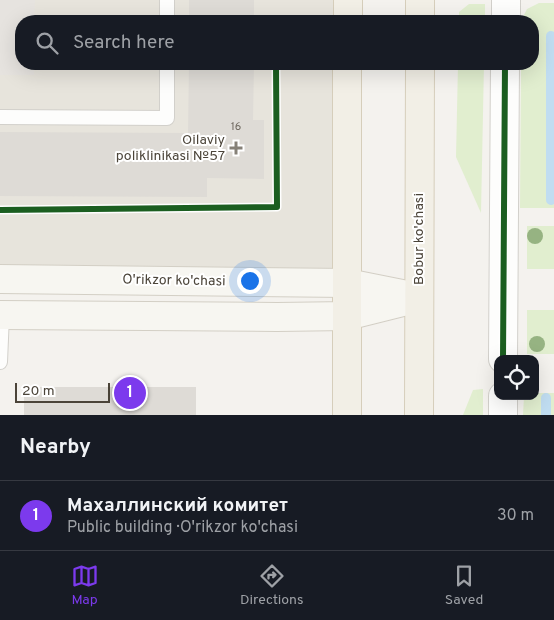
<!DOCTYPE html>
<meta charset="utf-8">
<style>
body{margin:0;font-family:Overpass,sans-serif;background:#242831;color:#f1f3f6}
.controls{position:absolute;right:15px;bottom:15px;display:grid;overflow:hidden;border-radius:10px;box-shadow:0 5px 20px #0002}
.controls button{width:45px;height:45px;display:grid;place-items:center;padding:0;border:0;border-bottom:1px solid #363941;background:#171b24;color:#f1f3f6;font:25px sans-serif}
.scale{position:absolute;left:15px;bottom:12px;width:95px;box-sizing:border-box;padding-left:5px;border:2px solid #4b4439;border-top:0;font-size:14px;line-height:18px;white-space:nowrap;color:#4b4439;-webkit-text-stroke:4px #fff;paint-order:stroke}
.you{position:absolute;left:249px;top:280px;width:18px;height:18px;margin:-12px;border:4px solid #fff;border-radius:50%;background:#1a73e8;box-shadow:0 0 0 8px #1a73e833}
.badge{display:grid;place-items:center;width:32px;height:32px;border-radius:50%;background:#7c3aed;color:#fff;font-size:16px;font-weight:700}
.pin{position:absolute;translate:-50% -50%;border:2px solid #fff;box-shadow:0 1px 5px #0006}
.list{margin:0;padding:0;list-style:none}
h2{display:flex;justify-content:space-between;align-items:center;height:65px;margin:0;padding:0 20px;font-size:21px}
h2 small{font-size:16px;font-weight:400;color:#9ea1a6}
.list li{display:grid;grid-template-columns:32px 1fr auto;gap:15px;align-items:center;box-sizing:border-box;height:70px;padding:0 20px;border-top:1px solid #363941}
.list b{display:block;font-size:19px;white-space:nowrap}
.list p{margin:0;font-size:16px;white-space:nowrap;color:#9ea1a6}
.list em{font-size:16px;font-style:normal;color:#9ea1a6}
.icon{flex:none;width:28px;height:28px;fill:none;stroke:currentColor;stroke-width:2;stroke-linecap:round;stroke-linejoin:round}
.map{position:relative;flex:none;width:554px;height:415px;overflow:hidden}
.search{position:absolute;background:#171b24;box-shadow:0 5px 20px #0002;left:15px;right:15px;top:15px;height:55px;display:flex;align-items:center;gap:12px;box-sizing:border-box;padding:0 18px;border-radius:20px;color:#9ea1a6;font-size:19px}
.sheet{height:135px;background:#171b24}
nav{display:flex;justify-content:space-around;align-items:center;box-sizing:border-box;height:70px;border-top:1px solid #363941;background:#171b24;font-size:14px;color:#9ea1a6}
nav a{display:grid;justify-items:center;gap:2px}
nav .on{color:#7c3aed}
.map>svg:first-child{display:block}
.residential{fill:#e7e4dc}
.green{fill:#e1eecf}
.parking{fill:#e6e3df}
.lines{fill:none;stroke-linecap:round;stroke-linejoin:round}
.stream{stroke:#c0ddf1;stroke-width:10}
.building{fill:#dedbd6}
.lane-casing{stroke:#d2d0cb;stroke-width:16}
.street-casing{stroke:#d2d0cb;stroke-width:30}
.secondary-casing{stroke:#d3cfc5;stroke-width:30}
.primary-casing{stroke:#d6cebb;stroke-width:30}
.lane{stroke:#fdfdfc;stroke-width:14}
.street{stroke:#fdfdfc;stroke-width:28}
.secondary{stroke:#f7f6f1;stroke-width:28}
.primary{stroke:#f2efe6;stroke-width:28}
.cycleway-casing{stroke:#fff;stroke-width:9}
.cycleway{stroke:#1b5e20;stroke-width:6}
.tree{fill:#96b382}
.poi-dot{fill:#868178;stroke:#fff;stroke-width:2}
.labels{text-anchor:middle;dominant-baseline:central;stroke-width:4;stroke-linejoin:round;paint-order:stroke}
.number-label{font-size:11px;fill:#706a61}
.poi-label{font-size:14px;fill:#4b4439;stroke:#fff;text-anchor:end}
.street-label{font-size:14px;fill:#4b4439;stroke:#fff}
</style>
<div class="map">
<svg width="554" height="415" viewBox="0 0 554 415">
<rect width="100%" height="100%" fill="#f4f2ee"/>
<polygon class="residential" points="0,0 348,0 348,21 21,21 21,64 347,64 347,283 0,279"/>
<g class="green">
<polygon points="539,3 554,3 554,208 520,208 521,64 533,64 533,21 521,21 527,9"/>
<polygon points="469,4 485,4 485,21 459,21 459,12"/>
<polygon points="458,64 484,64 481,213 456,157"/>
<rect x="527" y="226" width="27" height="43"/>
<rect x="527" y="310" width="27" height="44"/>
<polygon points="483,389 483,415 463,415 473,390"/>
<polygon points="535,393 554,393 554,415 523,415 524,396 535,396"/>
</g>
<polygon class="parking" points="0,0 35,0 34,21 21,21 21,64 34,64 34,75 0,75"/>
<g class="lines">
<g class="stream">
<polyline points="551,36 551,200"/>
<polyline points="546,415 546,398"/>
</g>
</g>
<g class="building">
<rect x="189" y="0" width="65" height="21"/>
<polygon points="189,64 254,64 253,120 264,120 264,179 207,178 207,197 0,196 0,132 188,133"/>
<rect x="24" y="387" width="172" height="28"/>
</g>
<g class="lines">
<g class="lane-casing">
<g id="lane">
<polyline points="167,0 167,21"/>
<polyline points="0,117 167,118 167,64"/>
<polyline points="0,362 2,315"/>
</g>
</g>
<g class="street-casing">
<g id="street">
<polyline points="506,21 506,0"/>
<polyline points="503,359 505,64"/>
<polyline points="503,415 503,396"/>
</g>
</g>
<g class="secondary-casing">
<g id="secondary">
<polyline points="0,279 347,283 412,296"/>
<polyline points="0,315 277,317 347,316 419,298"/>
</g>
</g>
<g class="primary-casing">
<g id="primary">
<polyline points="420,0 420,21"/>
<polyline points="348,21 348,0"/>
<polyline points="347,415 347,64"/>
<polyline points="419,415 420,64"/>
</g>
</g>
<use href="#lane" class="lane"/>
<use href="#street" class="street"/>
<use href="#secondary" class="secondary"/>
<use href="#primary" class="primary"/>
<g class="cycleway-casing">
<g id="cycleway">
<polyline points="0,210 277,207 276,64"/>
<polyline points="503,359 505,64"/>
</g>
</g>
<use href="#cycleway" class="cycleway"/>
</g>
<g class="tree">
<circle cx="535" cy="236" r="8"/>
<circle cx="537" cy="344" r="8"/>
</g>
<path class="poi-dot" d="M233.5 140.5h5v5h5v5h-5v5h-5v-5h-5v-5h5z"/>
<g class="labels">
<g class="number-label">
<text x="236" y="127">16</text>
</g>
<g class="poi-label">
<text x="225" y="140">Oilaviy<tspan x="225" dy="16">poliklinikasi №57</tspan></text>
</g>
<g class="street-label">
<text transform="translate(419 239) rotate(-90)">Bobur ko'chasi</text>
<text transform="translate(174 281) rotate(1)">O'rikzor ko'chasi</text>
</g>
</g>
</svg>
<div class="controls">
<button><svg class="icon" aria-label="locate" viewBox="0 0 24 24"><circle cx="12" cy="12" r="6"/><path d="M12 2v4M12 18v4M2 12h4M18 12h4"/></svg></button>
</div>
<div class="scale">20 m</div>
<div class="you"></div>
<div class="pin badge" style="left:130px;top:393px">1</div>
<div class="search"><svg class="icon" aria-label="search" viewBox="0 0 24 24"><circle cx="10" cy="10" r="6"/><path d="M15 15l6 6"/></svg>Search here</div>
</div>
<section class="sheet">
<h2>Nearby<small></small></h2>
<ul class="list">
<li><span class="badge">1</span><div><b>Махаллинский комитет</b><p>Public building · O'rikzor ko'chasi</p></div><em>30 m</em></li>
</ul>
</section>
<nav>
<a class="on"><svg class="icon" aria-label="map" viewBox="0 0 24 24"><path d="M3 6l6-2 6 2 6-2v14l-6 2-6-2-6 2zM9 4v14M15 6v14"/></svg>Map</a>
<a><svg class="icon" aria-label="directions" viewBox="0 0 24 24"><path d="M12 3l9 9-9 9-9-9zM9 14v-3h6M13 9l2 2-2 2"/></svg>Directions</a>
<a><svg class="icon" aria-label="saved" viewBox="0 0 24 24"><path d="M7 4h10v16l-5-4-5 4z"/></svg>Saved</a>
</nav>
